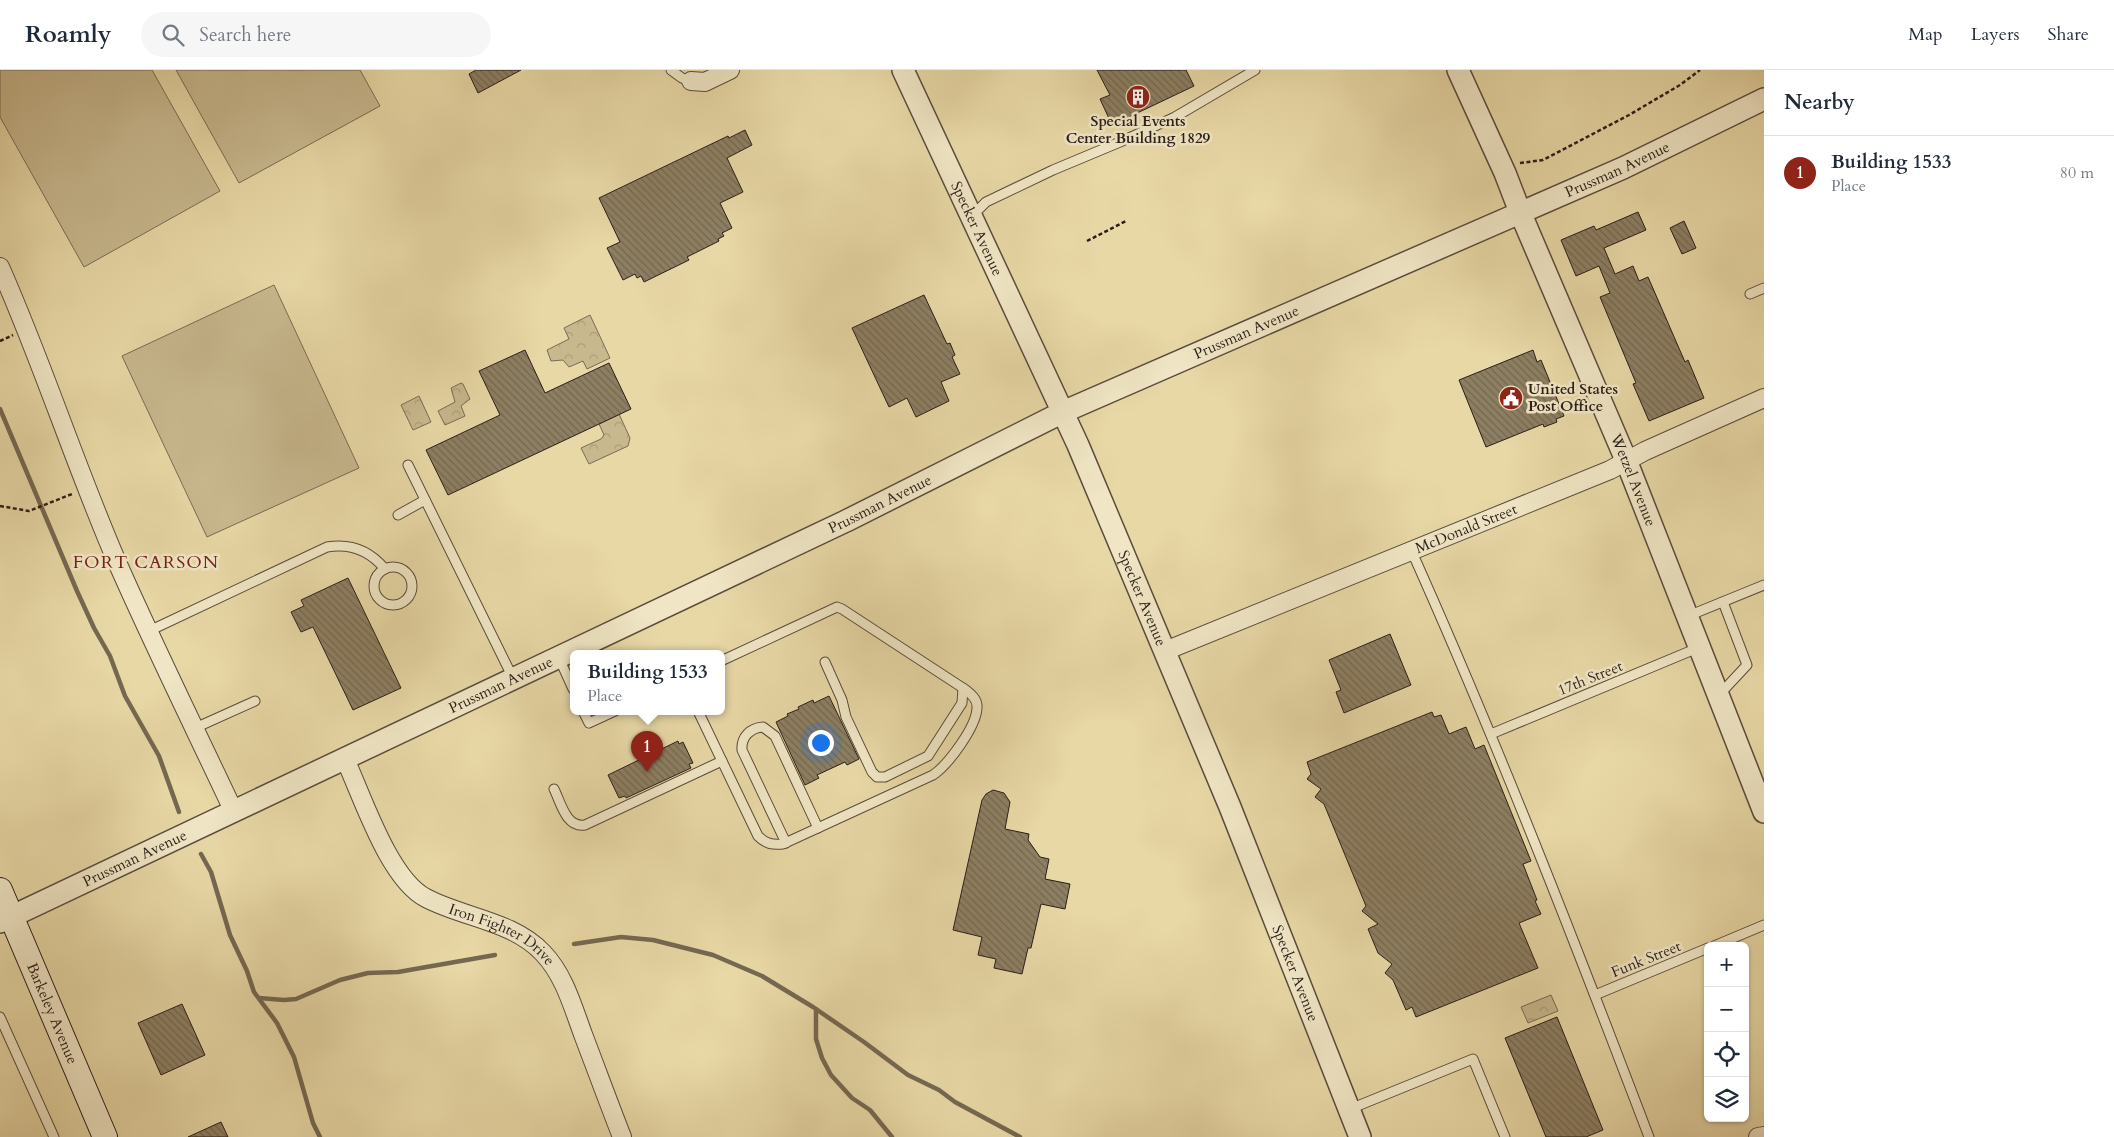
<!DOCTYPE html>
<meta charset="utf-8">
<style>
body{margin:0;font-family:Cardo,serif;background:#f6f6f7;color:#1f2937}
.controls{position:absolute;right:15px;bottom:15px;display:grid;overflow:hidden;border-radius:8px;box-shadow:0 1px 4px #0004}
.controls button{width:45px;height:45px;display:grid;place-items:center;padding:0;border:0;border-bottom:1px solid #e0e1e3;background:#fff;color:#1f2937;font:25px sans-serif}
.you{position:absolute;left:820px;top:672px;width:18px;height:18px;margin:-12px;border:4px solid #fff;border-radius:50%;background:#1a73e8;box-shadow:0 0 0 8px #1a73e833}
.badge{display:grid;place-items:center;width:32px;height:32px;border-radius:50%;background:#8f2418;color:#fff;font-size:16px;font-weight:700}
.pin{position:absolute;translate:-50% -41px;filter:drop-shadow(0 1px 2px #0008)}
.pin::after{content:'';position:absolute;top:26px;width:18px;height:15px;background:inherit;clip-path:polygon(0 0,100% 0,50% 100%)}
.popup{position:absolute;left:570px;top:580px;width:155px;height:65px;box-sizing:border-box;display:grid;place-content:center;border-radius:8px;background:#fff;filter:drop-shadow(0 1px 4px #0005);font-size:16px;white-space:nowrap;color:#747a83}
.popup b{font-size:19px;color:#1f2937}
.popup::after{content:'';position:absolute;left:50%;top:100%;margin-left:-10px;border:10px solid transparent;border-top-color:#fff}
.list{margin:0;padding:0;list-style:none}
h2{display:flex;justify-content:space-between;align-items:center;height:65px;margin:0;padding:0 20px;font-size:21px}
h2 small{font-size:16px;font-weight:400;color:#747a83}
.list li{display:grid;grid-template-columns:32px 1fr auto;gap:15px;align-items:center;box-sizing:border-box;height:75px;padding:0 20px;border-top:1px solid #e0e1e3}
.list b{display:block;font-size:19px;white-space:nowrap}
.list p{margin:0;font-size:16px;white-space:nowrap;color:#747a83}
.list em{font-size:16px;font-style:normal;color:#747a83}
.icon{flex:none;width:28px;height:28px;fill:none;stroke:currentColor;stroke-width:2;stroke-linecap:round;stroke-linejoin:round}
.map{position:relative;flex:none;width:1764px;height:1067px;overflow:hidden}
header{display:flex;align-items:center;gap:30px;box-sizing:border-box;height:70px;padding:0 25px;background:#fff;border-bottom:1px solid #e0e1e3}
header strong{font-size:24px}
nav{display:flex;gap:28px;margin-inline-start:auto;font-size:18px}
.search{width:350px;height:45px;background:#f6f6f7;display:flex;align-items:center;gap:12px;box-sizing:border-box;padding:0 18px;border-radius:28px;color:#747a83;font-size:19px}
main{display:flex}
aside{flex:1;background:#fff}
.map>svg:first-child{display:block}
.park{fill:url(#park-crowns);stroke:#796b54}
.pitch{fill:#c8b88e;stroke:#796b54}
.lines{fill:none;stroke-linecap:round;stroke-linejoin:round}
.stream{stroke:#756851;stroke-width:4.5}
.building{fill:url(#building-back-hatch);stroke:#2a1e19}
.service-casing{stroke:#5a4c3c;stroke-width:11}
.minor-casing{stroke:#5a4c3c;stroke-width:20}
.tertiary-casing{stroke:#5a4c3c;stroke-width:24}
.secondary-casing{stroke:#2a1e19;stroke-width:26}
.path{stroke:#2a1e19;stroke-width:2.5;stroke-dasharray:4 2.5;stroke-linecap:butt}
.service{stroke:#f0e6c5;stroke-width:9}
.minor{stroke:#f0e6c5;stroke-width:18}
.tertiary{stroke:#f0e6c5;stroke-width:21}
.secondary{stroke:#f0e6c5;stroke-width:24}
.labels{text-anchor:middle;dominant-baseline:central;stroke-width:5;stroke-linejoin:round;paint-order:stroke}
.poi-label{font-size:15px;font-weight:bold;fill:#2a1e19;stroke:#f0e6c5}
.street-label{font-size:15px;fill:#2a1e19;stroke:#f0e6c5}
.quarter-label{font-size:18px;letter-spacing:1px;fill:#7a1f14;stroke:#f0e6c5}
</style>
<header>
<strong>Roamly</strong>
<div class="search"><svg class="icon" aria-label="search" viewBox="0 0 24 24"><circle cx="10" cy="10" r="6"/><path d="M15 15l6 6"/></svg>Search here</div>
<nav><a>Map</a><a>Layers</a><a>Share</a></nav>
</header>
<main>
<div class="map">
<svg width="1764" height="1067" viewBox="0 0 1764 1067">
<defs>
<pattern id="park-crowns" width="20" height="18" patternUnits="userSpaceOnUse" patternTransform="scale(1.25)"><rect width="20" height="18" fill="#c8b88e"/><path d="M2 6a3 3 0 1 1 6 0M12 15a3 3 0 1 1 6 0" fill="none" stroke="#ac9e7a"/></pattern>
<pattern id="building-back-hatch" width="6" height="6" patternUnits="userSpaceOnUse" patternTransform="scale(1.25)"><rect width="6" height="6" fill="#8d7f62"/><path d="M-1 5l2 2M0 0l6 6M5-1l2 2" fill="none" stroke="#736750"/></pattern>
</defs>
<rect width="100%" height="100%" fill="#e8d8a6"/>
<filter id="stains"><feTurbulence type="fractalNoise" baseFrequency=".004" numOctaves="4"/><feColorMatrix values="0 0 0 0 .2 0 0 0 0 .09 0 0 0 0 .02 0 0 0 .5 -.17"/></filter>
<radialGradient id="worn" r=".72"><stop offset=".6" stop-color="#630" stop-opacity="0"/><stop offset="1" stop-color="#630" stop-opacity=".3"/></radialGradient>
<g class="park">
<polygon points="590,245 610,288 587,299 583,291 569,297 563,290 551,291 547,280 569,269 564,258"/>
<polygon points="461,313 463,314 470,329 461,336 465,346 445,355 438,341 455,332 451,318"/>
<polygon points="419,326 431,352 413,360 401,335"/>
<polygon points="619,344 630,368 628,376 589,394 581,378 601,369 604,365 599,354"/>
<polygon points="1551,925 1558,941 1528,953 1521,937"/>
</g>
<g class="pitch">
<polygon points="0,0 152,0 220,121 84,197 0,47"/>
<polygon points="176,0 360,0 380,36 239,113"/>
<polygon points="274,215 359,398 207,467 122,286"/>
</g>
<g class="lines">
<g class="stream">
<polyline points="0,339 77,521 94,558 110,586 125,626 159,686 179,742"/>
<polyline points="201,784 211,802 230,865 247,901 254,922 277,953 294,987 313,1053 320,1067"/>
<polyline points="574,874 621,867 653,870 713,885 762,906 813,937 864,972 908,1005 939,1020 955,1032 1020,1067"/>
<polyline points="259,928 284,930 296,929 340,910 368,903 398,902 495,885"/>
<polyline points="816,939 816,969 822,988 831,1005 852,1028 870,1040 892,1067"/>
</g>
</g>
<g class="building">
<polygon points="476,0 521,0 478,23 469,4"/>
<polygon points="1097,0 1186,0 1194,16 1112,55 1100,29 1110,25"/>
<polygon points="745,60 752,75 727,88 743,122 720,133 732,158 722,163 724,166 718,169 719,171 687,187 689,190 644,212 641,206 637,208 635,204 623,210 607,178 620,172 599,128 728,66 729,68"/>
<polygon points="1638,142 1646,160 1604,178 1615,204 1633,196 1639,211 1648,207 1685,292 1688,290 1704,328 1649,351 1633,314 1636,313 1600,227 1610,223 1599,196 1576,206 1561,170 1594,156 1596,160"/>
<polygon points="1684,151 1696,178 1682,184 1670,158"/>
<polygon points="924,225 947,274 950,273 955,285 952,287 960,304 941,312 949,331 916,347 907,328 889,337 852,258"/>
<polygon points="525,280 545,323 609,293 631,339 448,425 426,380 500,345 479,301"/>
<polygon points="1533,280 1537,292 1541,290 1564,346 1556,349 1557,352 1544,357 1543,354 1486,377 1459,310"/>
<polygon points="348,508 401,618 353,640 313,557 301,562 291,542 304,536 301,530"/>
<polygon points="1390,564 1411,615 1344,643 1336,622 1341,620 1329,590"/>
<polygon points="829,626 859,689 847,695 845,692 817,705 819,708 805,715 776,652 788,646 787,644 799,639 798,637 813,630 814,633"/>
<polygon points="1432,642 1434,647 1441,645 1449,664 1466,657 1475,679 1484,675 1531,791 1523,794 1537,830 1535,831 1541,844 1519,853 1538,898 1416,947 1412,937 1406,940 1393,910 1385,903 1392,894 1378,883 1368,859 1378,854 1362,841 1366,836 1324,734 1315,727 1321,719 1307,709 1311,704 1307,692"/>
<polygon points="678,671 679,674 683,672 693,693 689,694 691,698 626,728 625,726 619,728 608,705"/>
<polygon points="993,720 1004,723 1010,732 1005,759 1029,764 1028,770 1040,787 1049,789 1045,809 1070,814 1065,839 1041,834 1031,878 1028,878 1022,904 994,898 996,889 978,885 982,867 953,860 982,730 986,724"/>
<polygon points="182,934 205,985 161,1005 138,953"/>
<polygon points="1557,947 1603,1060 1586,1067 1546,1067 1505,968"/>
<polygon points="221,1052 228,1067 188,1067"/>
</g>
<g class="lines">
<g class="service-casing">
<g id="service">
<polyline points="671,0 682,8 691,11"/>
<polyline points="972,146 986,132 1053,100 1120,72 1175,47 1255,0"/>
<polyline points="1750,224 1764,218"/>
<polyline points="408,395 513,608"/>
<polyline points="398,445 425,430"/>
<path d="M1412,482C1498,674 1574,870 1649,1067"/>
<circle cx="393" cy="516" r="19"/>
<polyline points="1688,546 1764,515"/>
<path d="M149,561L327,477C350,473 370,481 385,499"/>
<polyline points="559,588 573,619"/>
<polyline points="825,592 842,630 846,647 872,702 877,707 885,707 928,686 962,633 963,618"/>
<polyline points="1719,625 1747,595 1723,532"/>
<polyline points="583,641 589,653 615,641"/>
<path d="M698,641L758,766C766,774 772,775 783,774L933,705C948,695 978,655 977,636C977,629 971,624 966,620L842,539L837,537L721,591"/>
<polyline points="195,658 255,631"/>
<polyline points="1491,664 1700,577"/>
<path d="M554,719C561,733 566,758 585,755L722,691"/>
<path d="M786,773L742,680C741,667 750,658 763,657L775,666L818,758"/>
<polyline points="1714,876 1764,855"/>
<polyline points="1595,925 1708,878"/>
<polyline points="0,947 54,1067"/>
<polyline points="1350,1039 1473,989 1505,1067"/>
</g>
</g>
<g class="minor-casing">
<g id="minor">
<polyline points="691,11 705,12 730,0"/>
<path d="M0,197C43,294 75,395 117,492C154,576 195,659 234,742"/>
<path id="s1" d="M1165,581L1610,400L1645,381L1764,328"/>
<path id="s2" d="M345,689C363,728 389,809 426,828C464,848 513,851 543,883C565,906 573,938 584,967C597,1001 609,1034 622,1067"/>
<polyline points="1758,1067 1764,1066"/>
</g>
</g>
<g class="tertiary-casing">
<g id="tertiary">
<path id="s3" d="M903,0L1078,375L1230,737L1360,1067"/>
<path id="s4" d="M1458,0L1505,103L1520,142L1626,390L1764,742"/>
<path id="s5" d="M0,852L846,451L1063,342L1623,98L1764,29"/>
</g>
</g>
<g class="secondary-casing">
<g id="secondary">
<path id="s6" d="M0,820L105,1067"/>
</g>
</g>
<g class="path">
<polyline points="1520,93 1543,90 1629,45 1680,15 1700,0"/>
<polyline points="1087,171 1126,151"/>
<polyline points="0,271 13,265"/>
<polyline points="0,436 29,441 72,424"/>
</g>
<use href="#service" class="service"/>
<use href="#minor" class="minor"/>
<use href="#tertiary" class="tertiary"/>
<use href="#secondary" class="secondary"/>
</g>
<defs>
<g id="building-disc" transform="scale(1.25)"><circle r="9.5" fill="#8f2418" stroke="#f0e6c5"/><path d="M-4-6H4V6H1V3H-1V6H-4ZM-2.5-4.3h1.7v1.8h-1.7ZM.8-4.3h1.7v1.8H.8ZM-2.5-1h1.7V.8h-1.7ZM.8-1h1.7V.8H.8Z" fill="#fff"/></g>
<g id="civic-disc" transform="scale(1.25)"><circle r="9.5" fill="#8f2418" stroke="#f0e6c5"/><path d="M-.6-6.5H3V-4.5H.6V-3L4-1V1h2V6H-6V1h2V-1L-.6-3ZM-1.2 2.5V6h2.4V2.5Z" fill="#fff"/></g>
</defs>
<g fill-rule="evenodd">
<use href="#building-disc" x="1138" y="27"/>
<use href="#civic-disc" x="1511" y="328"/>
</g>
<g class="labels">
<g class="poi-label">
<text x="1138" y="51">Special Events<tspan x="1138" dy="17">Center Building 1829</tspan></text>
<text x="1528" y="319" text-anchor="start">United States<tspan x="1528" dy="17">Post Office</tspan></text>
</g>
<g class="street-label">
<text stroke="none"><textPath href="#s5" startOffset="1784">Prussman Avenue</textPath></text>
<text stroke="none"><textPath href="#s3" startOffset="175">Specker Avenue</textPath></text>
<text stroke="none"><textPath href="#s5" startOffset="1379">Prussman Avenue</textPath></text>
<text stroke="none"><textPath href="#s4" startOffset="446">Wetzel Avenue</textPath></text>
<text stroke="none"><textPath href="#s5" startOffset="974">Prussman Avenue</textPath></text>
<text stroke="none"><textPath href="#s1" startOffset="325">McDonald Street</textPath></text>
<text stroke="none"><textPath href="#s3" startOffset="580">Specker Avenue</textPath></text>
<text transform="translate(1590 608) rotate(-22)">17th Street</text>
<text stroke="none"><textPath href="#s5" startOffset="554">Prussman Avenue</textPath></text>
<text stroke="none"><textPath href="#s5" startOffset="149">Prussman Avenue</textPath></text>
<text stroke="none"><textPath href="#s2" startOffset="248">Iron Fighter Drive</textPath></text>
<text transform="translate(1646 889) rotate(-22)">Funk Street</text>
<text stroke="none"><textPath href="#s3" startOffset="985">Specker Avenue</textPath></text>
<text stroke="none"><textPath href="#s6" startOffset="134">Barkeley Avenue</textPath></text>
</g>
<g class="quarter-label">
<text x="146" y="492">FORT CARSON</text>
</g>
</g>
<rect width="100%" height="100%" filter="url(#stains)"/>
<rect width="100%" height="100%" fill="url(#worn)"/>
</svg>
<div class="controls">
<button>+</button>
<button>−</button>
<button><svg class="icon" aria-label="locate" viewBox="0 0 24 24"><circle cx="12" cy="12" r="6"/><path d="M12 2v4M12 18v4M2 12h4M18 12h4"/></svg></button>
<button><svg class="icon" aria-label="layers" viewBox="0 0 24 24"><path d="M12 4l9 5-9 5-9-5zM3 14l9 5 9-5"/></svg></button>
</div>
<div class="you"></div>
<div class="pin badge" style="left:647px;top:702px">1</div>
<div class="popup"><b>Building 1533</b>Place</div>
</div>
<aside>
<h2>Nearby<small></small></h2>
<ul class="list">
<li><span class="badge">1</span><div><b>Building 1533</b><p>Place</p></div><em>80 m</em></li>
</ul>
</aside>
</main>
